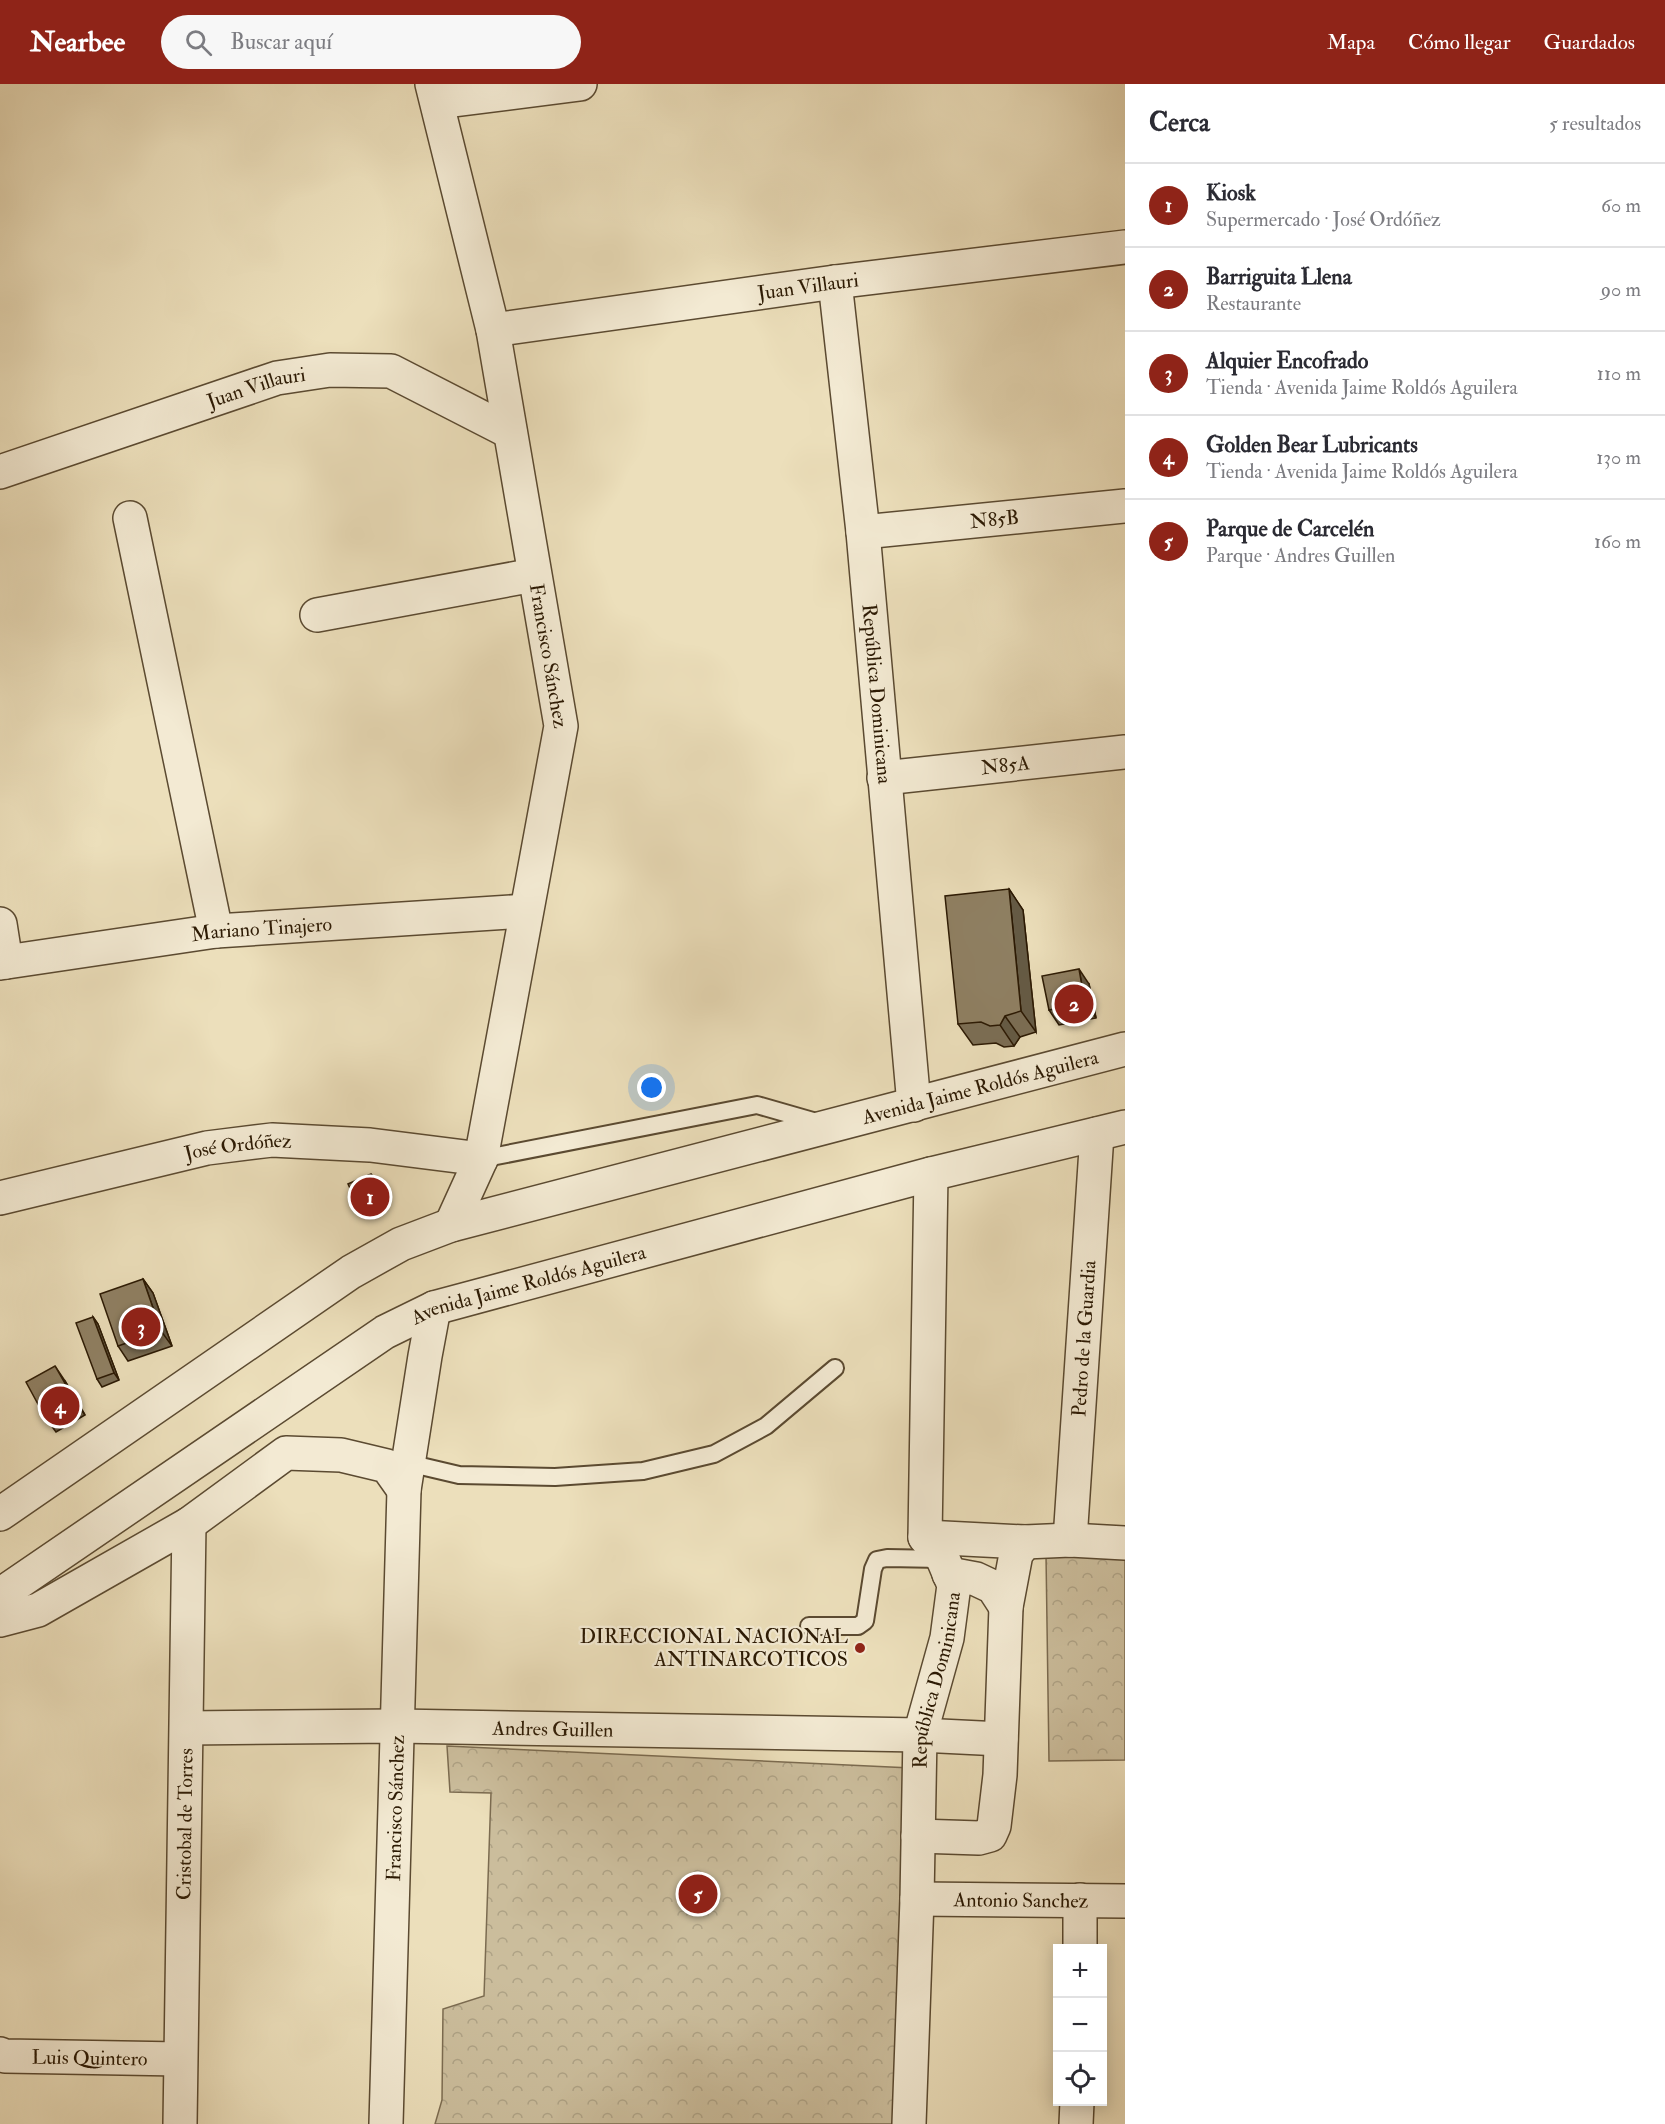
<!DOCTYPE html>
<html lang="es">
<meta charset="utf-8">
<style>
body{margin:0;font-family:"IM FELL Double Pica",serif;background:#f7f7f7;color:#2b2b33}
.controls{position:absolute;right:18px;bottom:18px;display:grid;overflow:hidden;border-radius:0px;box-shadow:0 3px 15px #0003}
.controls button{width:54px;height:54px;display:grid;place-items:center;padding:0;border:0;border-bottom:2px solid #e1e1e2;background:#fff;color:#2b2b33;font:30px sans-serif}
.you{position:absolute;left:652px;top:1004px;width:21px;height:21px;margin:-15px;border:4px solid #fff;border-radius:50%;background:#1a73e8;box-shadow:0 0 0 9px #1a73e833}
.badge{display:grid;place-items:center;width:39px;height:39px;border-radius:50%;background:#8f2418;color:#fff;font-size:20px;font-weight:700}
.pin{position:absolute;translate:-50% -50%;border:3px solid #fff;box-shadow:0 2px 6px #0006}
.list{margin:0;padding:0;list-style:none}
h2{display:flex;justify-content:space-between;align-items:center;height:78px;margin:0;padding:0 24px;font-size:26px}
h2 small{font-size:20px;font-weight:400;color:#7c7c81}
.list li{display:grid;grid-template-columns:39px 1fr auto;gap:18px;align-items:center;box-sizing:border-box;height:84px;padding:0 24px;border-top:2px solid #e1e1e2}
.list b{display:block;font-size:22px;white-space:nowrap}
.list p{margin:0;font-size:20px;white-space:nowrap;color:#7c7c81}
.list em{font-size:20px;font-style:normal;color:#7c7c81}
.icon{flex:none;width:33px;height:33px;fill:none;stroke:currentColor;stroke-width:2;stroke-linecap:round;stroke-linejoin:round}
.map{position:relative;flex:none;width:1125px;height:2040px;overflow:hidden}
header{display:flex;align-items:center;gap:36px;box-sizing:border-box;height:84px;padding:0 30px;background:#8f2418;color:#fff}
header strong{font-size:28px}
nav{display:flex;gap:33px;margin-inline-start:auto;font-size:21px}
.search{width:420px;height:54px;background:#f7f7f7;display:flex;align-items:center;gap:15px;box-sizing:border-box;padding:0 21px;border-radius:33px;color:#7c7c81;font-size:22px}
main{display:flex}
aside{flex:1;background:#fff}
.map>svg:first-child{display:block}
.park{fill:url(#park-crowns);stroke:#7b6b50;stroke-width:1.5}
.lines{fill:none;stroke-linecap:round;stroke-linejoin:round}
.service-casing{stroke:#5b4a31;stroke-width:20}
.minor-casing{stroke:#5b4a31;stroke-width:36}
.tertiary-casing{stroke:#5b4a31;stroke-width:36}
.service{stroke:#f3ead3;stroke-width:16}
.minor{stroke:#f3ead3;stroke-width:33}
.tertiary{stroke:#f3ead3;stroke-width:33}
.wall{fill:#7b6e55;stroke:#2b1903;stroke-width:1.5}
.shaded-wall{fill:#645a45;stroke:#2b1903;stroke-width:1.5}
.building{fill:#8f8063;stroke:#2b1903;stroke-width:1.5}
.poi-dot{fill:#8f2418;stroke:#f3ead3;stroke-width:2}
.labels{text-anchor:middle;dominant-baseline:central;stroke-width:4.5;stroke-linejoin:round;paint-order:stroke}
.street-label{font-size:20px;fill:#2b1903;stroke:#f3ead3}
.poi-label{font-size:20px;fill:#2b1903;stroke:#f3ead3;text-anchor:end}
</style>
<header>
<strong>Nearbee</strong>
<div class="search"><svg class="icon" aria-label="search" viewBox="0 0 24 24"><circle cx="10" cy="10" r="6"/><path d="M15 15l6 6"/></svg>Buscar aquí</div>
<nav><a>Mapa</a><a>Cómo llegar</a><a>Guardados</a></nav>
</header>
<main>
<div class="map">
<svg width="1125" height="2040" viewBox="0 0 1125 2040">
<defs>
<pattern id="park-crowns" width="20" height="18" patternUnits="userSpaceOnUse" patternTransform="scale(1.5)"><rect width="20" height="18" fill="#cbbd9c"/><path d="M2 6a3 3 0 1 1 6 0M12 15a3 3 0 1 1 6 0" fill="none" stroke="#aea285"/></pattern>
</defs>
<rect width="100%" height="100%" fill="#ecdfbb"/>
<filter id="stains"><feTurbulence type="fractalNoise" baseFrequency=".00333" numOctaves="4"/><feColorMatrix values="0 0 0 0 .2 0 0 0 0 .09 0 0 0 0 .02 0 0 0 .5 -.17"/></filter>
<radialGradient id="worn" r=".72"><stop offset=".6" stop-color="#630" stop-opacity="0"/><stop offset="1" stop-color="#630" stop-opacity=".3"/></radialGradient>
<g class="park">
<polygon points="1046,1471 1125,1471 1125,1676 1049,1677"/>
<polygon points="447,1662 911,1684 902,2040 435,2040 442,2016 443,1925 484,1912 491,1709 450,1708"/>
</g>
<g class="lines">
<g class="service-casing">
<g id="service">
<polyline points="481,1075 757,1021 820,1039"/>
<polyline points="408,1379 459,1391 555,1393 643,1387 714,1370 766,1342 835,1284"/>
<polyline points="809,1542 858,1542 865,1537 873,1485 877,1476 887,1474 942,1475"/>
</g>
</g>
<g class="minor-casing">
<g id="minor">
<path id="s1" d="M432,0L493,246L561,642L481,1075L451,1141"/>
<polyline points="438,18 580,0"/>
<path id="s2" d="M835,198L863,448L914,1021"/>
<path id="s3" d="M493,246L835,198L1125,163"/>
<path id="s4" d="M0,388L277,294L330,286L391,287L510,348"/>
<polyline points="130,434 216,847"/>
<path id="s5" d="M863,448L1125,422"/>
<polyline points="317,531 534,491"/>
<path id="s6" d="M884,694L1125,668"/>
<polyline points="0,840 6,878"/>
<path id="s7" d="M0,879L216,847L526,827"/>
<path id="s8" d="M0,1114L207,1064L272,1056L370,1061L481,1075"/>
<polyline points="925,1453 1025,1458 1070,1456 1125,1459"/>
<path id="s9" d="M1070,1456L1097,1050"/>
<polyline points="949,1490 976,1495 993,1503 1006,1523"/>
<polyline points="0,1536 38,1526 189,1440 286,1369 341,1371 387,1382 404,1406"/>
<path id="s10" d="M187,1644L397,1642L920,1651L1001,1655"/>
<polyline points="918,1752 979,1754 990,1751 994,1742 1000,1691 1006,1523 1016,1470 1025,1458"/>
<path id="s11" d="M917,1815L1125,1817"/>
<polyline points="1080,1864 1080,1816"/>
<path id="s12" d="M0,1970L5,1972L180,1975"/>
<path id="s13" d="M180,2040L189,1440"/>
<path id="s14" d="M386,2040L404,1406L425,1272L434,1224"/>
<path id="s15" d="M909,2040L917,1815L920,1651L947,1554L954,1501L943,1475L925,1453L931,1090"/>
<polyline points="1076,2040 1077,2018"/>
</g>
</g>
<g class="tertiary-casing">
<g id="tertiary">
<path id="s16" d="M0,1430L351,1188L401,1160L451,1141L1125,965"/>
<path id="s17" d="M0,1511L385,1248L434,1224L931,1090L1125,1043"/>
</g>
</g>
<use href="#service" class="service"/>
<use href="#minor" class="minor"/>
<use href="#tertiary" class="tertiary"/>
</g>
<g class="wall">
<polygon points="1009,805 1023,826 1036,948 1020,953 1014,962 1004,963 996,959 973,961 958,940"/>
<polygon points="1089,900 1096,934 1059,941 1049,926"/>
<polygon points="377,1097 386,1119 364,1129 358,1122"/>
<polygon points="143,1195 153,1209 172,1262 128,1277 118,1262"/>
<polygon points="93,1233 98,1240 119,1296 102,1303 97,1295"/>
<polygon points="65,1297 85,1331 56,1348 45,1333"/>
</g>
<g class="shaded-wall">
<polygon points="1009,805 1023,826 1036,948 1021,927"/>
<polygon points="1079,885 1089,900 1096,934 1085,919"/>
<polygon points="1005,932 1020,953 1014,962 1000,941"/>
<polygon points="371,1090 377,1097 386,1119 381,1111"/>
<polygon points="143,1195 153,1209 172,1262 161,1247"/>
<polygon points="93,1233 98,1240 119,1296 114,1289"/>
<polygon points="55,1282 65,1297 85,1331 75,1317"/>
</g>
<g class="building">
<polygon points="1009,805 1021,927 1005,932 1000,941 990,942 981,938 958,940 945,812"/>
<polygon points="1079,885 1085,919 1049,926 1042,892"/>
<polygon points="371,1090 381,1111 358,1122 348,1100"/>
<polygon points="143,1195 161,1247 118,1262 100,1210"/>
<polygon points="93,1233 114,1289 97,1295 76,1239"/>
<polygon points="55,1282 75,1317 45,1333 26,1298"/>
</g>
<circle class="poi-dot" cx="860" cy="1564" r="6"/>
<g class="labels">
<g class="street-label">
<text stroke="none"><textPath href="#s3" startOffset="318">Juan Villauri</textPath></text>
<text stroke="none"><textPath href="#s4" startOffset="270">Juan Villauri</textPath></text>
<text stroke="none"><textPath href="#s5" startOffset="132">N85B</textPath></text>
<text stroke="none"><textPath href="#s1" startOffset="584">Francisco Sánchez</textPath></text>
<text stroke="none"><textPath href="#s2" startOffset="414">República Dominicana</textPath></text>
<text stroke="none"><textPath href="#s6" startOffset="122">N85A</textPath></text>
<text stroke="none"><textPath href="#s7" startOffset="264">Mariano Tinajero</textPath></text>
<text stroke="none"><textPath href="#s16" startOffset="1084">Avenida Jaime Roldós Aguilera</textPath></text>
<text stroke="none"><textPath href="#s8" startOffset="244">José Ordóñez</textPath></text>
<text stroke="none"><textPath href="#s17" startOffset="618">Avenida Jaime Roldós Aguilera</textPath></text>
<text stroke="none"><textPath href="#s9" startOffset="202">Pedro de la Guardia</textPath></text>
<text stroke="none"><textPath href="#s15" startOffset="446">República Dominicana</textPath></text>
<text stroke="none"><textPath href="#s10" startOffset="366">Andres Guillen</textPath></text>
<text stroke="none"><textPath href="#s14" startOffset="316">Francisco Sánchez</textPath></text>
<text stroke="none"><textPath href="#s13" startOffset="300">Cristobal de Torres</textPath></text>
<text stroke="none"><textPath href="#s11" startOffset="104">Antonio Sanchez</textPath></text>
<text stroke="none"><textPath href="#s12" startOffset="90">Luis Quintero</textPath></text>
</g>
<g class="poi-label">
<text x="848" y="1552">DIRECCIONAL NACIONAL<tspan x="848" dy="23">ANTINARCOTICOS</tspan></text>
</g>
</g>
<rect width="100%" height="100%" filter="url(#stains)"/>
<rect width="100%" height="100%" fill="url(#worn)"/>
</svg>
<div class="controls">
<button>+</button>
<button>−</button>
<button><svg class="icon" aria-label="locate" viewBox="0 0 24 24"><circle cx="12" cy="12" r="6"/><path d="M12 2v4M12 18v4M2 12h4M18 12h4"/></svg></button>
</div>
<div class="you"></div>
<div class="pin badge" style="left:370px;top:1113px">1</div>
<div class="pin badge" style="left:1074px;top:920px">2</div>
<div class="pin badge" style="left:141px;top:1243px">3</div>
<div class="pin badge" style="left:60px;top:1322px">4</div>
<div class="pin badge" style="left:698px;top:1810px">5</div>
</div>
<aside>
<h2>Cerca<small>5 resultados</small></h2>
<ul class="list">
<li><span class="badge">1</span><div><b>Kiosk</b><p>Supermercado · José Ordóñez</p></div><em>60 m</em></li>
<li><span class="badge">2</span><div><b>Barriguita Llena</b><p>Restaurante</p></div><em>90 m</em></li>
<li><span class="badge">3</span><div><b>Alquier Encofrado</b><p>Tienda · Avenida Jaime Roldós Aguilera</p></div><em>110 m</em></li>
<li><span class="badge">4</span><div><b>Golden Bear Lubricants</b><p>Tienda · Avenida Jaime Roldós Aguilera</p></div><em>130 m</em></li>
<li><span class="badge">5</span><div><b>Parque de Carcelén</b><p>Parque · Andres Guillen</p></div><em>160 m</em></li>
</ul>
</aside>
</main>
